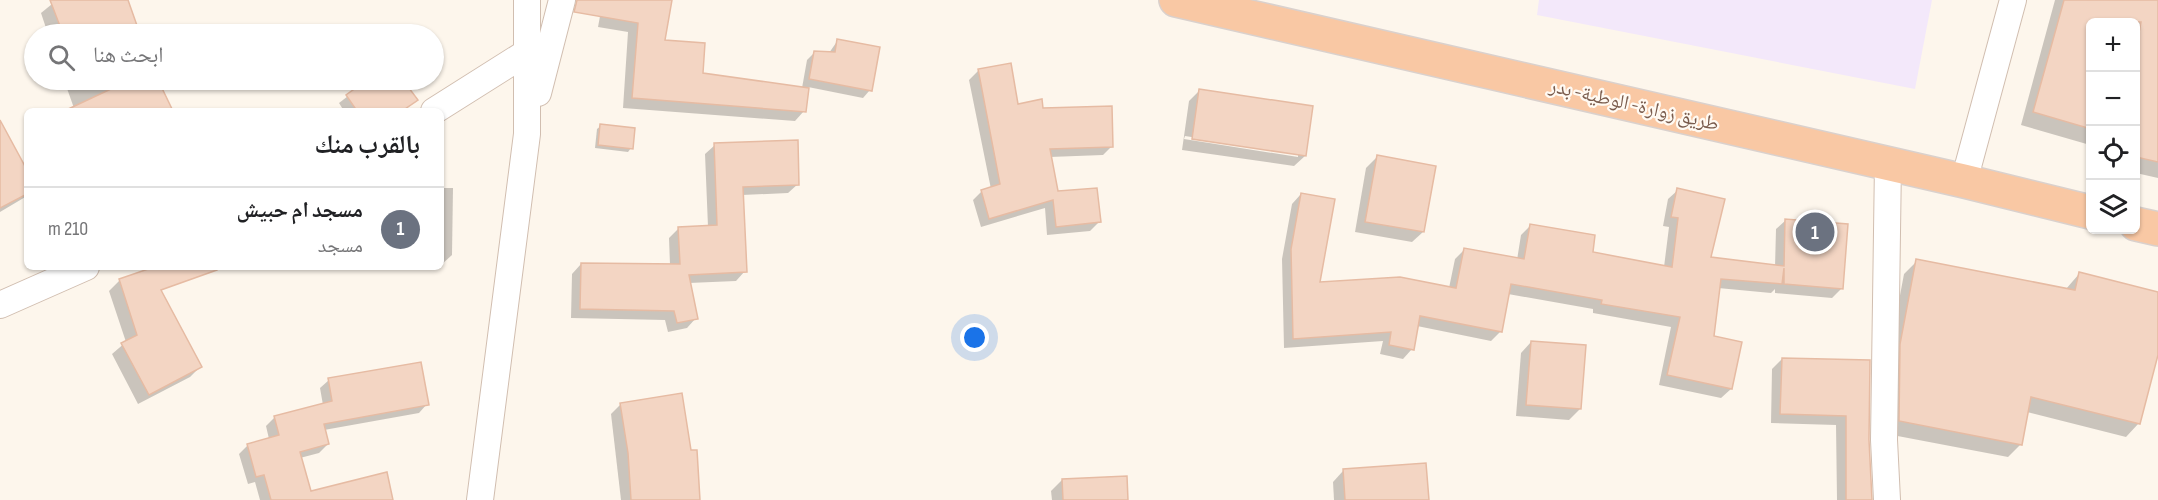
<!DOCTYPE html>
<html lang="ar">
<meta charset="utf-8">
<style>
body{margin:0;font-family:"Sofia Sans Condensed","Noto Naskh Arabic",sans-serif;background:#f6f6f6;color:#202124;direction:rtl}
.controls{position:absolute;right:18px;top:18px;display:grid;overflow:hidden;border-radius:9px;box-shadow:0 2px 4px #0004}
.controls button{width:54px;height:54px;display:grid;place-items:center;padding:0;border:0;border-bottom:2px solid #e0e0e0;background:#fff;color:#202124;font:30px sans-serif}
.you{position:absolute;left:975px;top:338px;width:21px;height:21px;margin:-15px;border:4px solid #fff;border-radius:50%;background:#1a73e8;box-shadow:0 0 0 9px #1a73e833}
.badge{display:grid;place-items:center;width:39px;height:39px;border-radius:50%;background:#2563eb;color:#fff;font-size:20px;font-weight:700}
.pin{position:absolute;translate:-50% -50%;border:3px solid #fff;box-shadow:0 2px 6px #0006}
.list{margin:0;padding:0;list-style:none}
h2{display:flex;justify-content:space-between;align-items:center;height:78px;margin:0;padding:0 24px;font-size:26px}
h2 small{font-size:20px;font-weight:400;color:#757577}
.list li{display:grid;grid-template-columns:39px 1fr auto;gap:18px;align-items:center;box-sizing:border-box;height:84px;padding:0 24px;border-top:2px solid #e0e0e0}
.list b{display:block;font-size:22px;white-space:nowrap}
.list p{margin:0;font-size:20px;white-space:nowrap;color:#757577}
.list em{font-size:20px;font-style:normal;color:#757577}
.icon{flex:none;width:33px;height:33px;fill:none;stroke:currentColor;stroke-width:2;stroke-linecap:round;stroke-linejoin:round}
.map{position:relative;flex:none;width:2158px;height:500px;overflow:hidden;direction:ltr}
.search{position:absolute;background:#fff;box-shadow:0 2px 4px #0004;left:24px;top:24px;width:420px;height:66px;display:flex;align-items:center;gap:15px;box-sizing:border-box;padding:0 21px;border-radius:33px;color:#757577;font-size:22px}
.panel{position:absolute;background:#fff;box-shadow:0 2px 4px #0004;left:24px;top:108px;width:420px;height:162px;border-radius:9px;direction:rtl}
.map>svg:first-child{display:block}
.education{fill:#f3e8fa}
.shadow{fill:#0003;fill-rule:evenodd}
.building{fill:#f3d5c3;stroke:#e6bba3;stroke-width:1.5}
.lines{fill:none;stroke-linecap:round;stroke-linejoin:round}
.minor-casing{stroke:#d1beb0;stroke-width:28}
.trunk-casing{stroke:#dad1cd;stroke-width:36}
.minor{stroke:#fff;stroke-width:26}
.trunk{stroke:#f9c8a4;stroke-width:33}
.labels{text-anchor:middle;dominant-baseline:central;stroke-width:4.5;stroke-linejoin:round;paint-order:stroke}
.street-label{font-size:20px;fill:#7a5c4d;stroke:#fffaf3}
</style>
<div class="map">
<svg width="2158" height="500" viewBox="0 0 2158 500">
<rect width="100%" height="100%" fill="#fdf6ec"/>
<polygon class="education" points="1539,0 1932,0 1915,89 1537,15"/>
<g class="shadow">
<polygon points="57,0 126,0 139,34 48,34 41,13"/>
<polygon points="603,0 670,0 663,41 701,74 802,88 807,60 815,52 829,53 838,40 870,90 863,98 808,87 804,111 795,121 623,108 628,32 598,27"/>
<polygon points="2055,0 2158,0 2158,178 2136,173 2136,22 2090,22 2090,145 2021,125"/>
<polygon points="978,71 1017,105 1042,110 1112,146 1103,155 1050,157 1057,193 1099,222 1090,231 1047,235 1045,208 981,227 973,200 982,191 991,189 969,80"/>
<polygon points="64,80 156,80 171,111 75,111"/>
<polygon points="369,80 401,80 416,100 403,111 344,111 339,103"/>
<path d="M1200,90L1305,156L1294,166L1182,150L1189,101ZM1185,136L1298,154V157L1184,139Z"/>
<polygon points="601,126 631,148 628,152 595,148 597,129"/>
<polygon points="0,140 27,173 27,196 0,212"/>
<polygon points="715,145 798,184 788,193 742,195 745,271 736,281 689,283 696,318 687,328 668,332 665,320 571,318 572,274 581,264 670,265 669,238 678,229 708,227 705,154"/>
<polygon points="1377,157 1423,232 1412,242 1355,232 1366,168"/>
<polygon points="441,188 453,188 452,255 441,265"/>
<polygon points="1678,190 1710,259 1775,267 1776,229 1786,220 1842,288 1832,298 1775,293 1775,289 1771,293 1718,288 1712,337 1731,389 1721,398 1659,385 1671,327 1593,313 1593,309 1508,294 1501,331 1491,341 1417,326 1412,349 1403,359 1380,354 1383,341 1284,348 1282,259 1292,204 1301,194 1318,283 1449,288 1455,259 1464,250 1517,260 1521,235 1530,226 1591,254 1664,267 1669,227 1663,226 1668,199"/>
<polygon points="1917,261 2066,289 2079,274 2158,294 2158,349 2139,423 2126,437 2027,412 2021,444 2008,457 1887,434 1888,359 1904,274"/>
<polygon points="151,270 200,367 190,377 138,404 112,354 126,342 109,291 119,281"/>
<polygon points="1531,342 1580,409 1569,420 1516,416 1521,353"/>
<polygon points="1782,359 1869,361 1868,441 1871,500 1837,500 1836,425 1771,423 1772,369"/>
<polygon points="329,380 427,404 419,413 324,430 328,444 319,453 300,458 309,493 392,500 260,500 255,482 248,484 239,454 248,445 269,439 266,426 274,418 323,405 320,388"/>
<polygon points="621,404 698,500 621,500 611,414"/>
<polygon points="1343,471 1428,500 1334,500 1333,482"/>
<polygon points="1062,480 1127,500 1052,500 1051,491"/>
</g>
<g class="building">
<polygon points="50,0 128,0 140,34 63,34"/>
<polygon points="577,0 672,0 665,40 705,43 703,73 809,88 806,112 632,98 638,23 574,12"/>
<polygon points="2064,0 2158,0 2158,162 2136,157 2136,49 2141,22 2091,22 2091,129 2033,112"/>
<polygon points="837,39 880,47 872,91 809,79 814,51 835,52"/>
<polygon points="1011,63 1018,104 1042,99 1043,108 1112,106 1113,147 1050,149 1058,191 1097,188 1101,222 1056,227 1053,200 989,219 981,190 1000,184 978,69"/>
<polygon points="130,80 158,80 173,111 64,111"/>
<polygon points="367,80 403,80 418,100 402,111 357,111 346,95"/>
<polygon points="1199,89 1313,106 1306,156 1192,139"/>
<polygon points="0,120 27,170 27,194 0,208"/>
<polygon points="600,124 635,128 633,149 598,145"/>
<polygon points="798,140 799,185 743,187 747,272 689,275 698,319 677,323 674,311 580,309 581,263 680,264 678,227 717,225 714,143"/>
<polygon points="1377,155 1436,166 1424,232 1365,222"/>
<polygon points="1677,188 1725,199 1711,257 1784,266 1785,219 1848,224 1843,289 1784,284 1784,268 1782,284 1721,279 1714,336 1742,342 1732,389 1667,375 1680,317 1601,304 1602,300 1511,284 1502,332 1420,316 1414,350 1389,345 1391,332 1293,339 1291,249 1301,193 1335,199 1320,282 1400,277 1456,288 1464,248 1524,259 1530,224 1595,235 1593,252 1672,267 1678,218 1671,217"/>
<polygon points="1916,259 2075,290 2079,272 2158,292 2158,355 2140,424 2031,397 2022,445 1899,421 1900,344"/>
<polygon points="154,267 216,267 217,270 161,290 202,367 149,395 121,343 137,335 119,279"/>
<polygon points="1531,341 1586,345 1581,409 1526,405"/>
<polygon points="1782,358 1870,360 1869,440 1872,500 1846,500 1846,416 1780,414"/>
<polygon points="421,362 429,405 324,424 329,444 300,452 311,491 387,472 393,500 271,500 264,475 256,477 247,444 279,435 274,416 332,401 328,378"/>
<polygon points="682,393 691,450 697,450 700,500 631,500 628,453 620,403"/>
<polygon points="1426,463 1429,500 1345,500 1343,469"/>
<polygon points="1127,476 1128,500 1063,500 1062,479"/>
</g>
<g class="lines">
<g class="minor-casing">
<g id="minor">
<polyline points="538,93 562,0"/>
<polyline points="434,111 529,51"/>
<polyline points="1964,181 2013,0"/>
<polyline points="0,305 86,267"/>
<polyline points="480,500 527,134 527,0"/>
<polyline points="1887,500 1884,440 1888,163"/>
</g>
</g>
<g class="trunk-casing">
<g id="trunk">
<polyline points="1176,0 1964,181 2090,212"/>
<polyline points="2136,224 2158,229"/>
</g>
</g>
<use href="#minor" class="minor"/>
<use href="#trunk" class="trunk"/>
</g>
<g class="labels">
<g class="street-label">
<text transform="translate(1634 105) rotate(13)">طريق زوارة- الوطية- بدر</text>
</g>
</g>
</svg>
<div class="controls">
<button>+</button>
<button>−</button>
<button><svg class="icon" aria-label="locate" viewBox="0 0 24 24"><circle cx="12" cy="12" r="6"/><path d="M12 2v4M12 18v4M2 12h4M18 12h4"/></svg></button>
<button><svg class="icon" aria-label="layers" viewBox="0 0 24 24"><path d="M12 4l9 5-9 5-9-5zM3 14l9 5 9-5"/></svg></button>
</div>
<div class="you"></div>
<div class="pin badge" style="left:1815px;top:232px;background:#6b7280">1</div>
<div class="search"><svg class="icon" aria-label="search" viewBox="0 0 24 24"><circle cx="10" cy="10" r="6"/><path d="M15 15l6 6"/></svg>ابحث هنا</div>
<section class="panel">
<h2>بالقرب منك<small></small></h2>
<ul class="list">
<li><span class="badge" style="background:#6b7280">1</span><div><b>مسجد ام حبيش</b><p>مسجد</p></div><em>210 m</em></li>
</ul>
</section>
</div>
